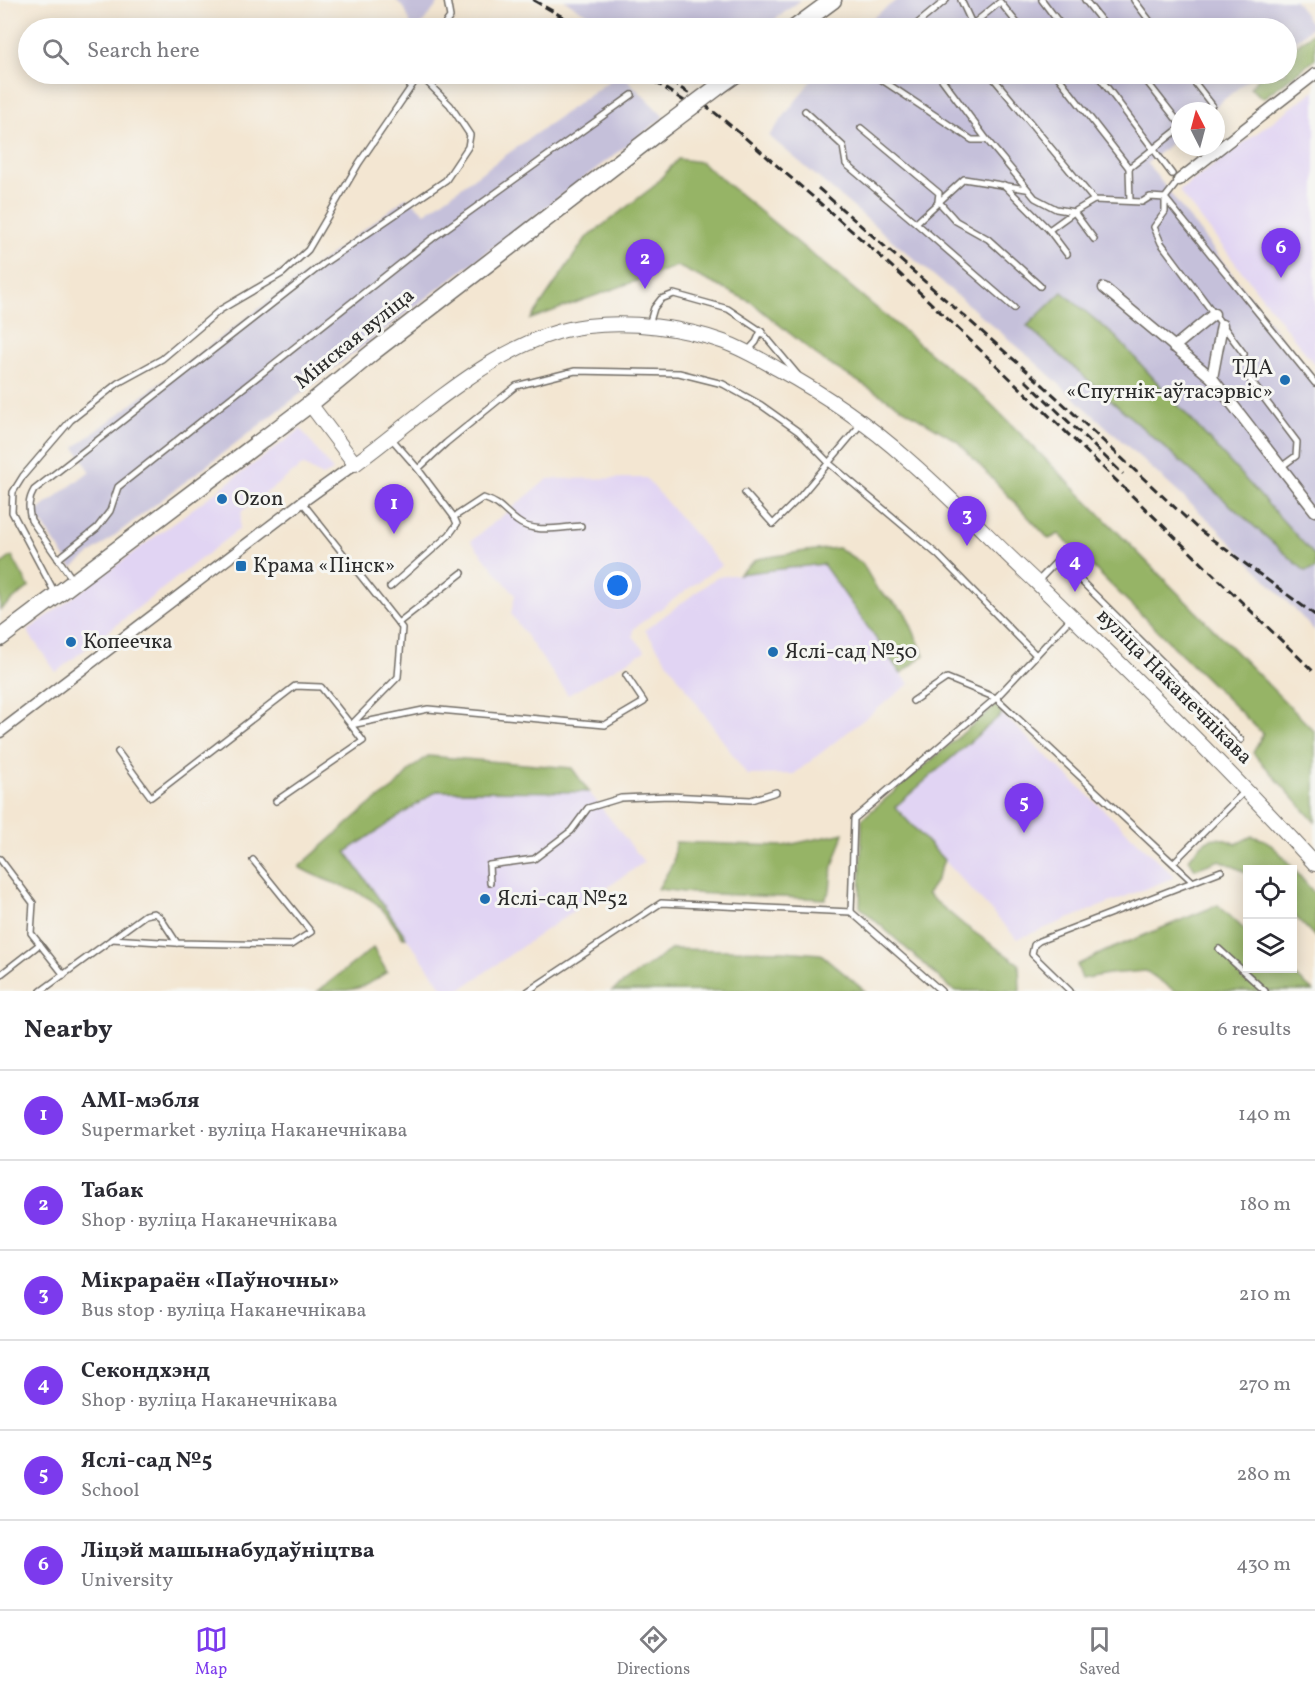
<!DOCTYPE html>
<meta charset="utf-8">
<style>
body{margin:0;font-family:Vollkorn,serif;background:#f2f2f3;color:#2b2b33}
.controls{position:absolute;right:18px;bottom:18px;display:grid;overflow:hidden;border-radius:0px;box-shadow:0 3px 15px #0003}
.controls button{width:54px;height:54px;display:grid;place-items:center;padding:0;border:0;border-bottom:2px solid #e1e1e2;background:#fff;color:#2b2b33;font:30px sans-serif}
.compass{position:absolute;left:1171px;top:102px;width:54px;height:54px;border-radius:50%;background:#fff;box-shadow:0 3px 15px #0003;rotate:354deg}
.you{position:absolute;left:618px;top:586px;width:21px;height:21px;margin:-15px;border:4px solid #fff;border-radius:50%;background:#1a73e8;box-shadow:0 0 0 9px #1a73e833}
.badge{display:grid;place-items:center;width:39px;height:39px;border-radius:50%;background:#7c3aed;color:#fff;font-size:20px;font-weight:700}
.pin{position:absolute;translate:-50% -50px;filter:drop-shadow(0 2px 3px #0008)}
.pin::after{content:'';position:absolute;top:32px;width:21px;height:18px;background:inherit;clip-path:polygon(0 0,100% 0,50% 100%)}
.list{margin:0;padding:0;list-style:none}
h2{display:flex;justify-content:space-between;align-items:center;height:78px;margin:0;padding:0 24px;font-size:26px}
h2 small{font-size:20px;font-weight:400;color:#7c7c81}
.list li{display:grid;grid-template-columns:39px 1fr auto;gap:18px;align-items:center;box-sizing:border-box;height:90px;padding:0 24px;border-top:2px solid #e1e1e2}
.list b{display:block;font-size:22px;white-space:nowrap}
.list p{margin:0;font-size:20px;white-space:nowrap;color:#7c7c81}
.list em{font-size:20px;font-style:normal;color:#7c7c81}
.icon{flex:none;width:33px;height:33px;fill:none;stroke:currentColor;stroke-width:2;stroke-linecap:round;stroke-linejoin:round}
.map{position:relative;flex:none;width:1315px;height:991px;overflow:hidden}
.search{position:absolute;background:#fff;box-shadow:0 3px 15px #0003;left:18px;right:18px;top:18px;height:66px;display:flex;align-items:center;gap:15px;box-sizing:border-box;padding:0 21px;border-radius:33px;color:#7c7c81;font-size:22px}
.sheet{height:618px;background:#fff}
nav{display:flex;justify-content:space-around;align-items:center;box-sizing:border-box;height:84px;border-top:2px solid #e1e1e2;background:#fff;font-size:16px;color:#7c7c81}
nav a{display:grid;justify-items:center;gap:3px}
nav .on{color:#7c3aed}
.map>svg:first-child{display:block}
.built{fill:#e1d4f3}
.industrial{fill:#c5c0da}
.forest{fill:#96b466;stroke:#607048;stroke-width:1.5}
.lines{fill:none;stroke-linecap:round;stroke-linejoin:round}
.lane-casing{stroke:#716c65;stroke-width:8}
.street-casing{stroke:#716c65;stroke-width:13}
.secondary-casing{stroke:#716c65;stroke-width:16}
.primary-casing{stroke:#716c65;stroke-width:19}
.lane{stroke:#fff;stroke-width:5}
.street{stroke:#fff;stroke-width:10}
.secondary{stroke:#fff;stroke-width:14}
.primary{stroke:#fff;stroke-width:16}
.rail{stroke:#2b2b2b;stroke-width:3;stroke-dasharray:9 4.5;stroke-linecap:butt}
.primary-bridge-casing{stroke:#716c65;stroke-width:19;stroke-linecap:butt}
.primary-bridge{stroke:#fff;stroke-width:16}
.poi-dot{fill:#1f6fb2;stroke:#f6f6f2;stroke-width:2}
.labels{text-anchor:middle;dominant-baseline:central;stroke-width:6;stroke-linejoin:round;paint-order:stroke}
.street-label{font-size:21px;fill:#2b2b2b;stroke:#f6f6f2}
.poi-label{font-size:21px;fill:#2b2b2b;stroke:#f6f6f2;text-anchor:start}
</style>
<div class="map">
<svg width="1315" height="991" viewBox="0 0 1315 991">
<rect width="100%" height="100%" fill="#f6f6f2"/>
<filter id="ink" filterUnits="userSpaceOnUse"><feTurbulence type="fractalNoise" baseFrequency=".0167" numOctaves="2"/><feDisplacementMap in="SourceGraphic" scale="12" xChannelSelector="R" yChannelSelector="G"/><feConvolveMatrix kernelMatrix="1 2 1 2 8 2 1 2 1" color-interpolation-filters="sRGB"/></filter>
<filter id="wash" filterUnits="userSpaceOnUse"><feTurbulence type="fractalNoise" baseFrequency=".008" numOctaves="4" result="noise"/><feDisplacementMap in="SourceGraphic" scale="24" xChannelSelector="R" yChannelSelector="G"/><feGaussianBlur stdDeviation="1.35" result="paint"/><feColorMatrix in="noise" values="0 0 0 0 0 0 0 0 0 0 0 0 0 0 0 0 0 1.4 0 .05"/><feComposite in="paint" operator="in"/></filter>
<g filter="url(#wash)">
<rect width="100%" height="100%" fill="#f3e6d2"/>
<g class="built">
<polygon points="1315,90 1315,365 1179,191"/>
<polygon points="301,429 333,471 322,476 303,465 242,511 239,529 56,672 27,631"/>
<polygon points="646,478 721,565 634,628 633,636 645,651 568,695 511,614 515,595 471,541 548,479"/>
<polygon points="823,563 909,684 794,774 747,775 645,630 717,577"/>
<polygon points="1002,714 1175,877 1017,939 895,807"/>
<polygon points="437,791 589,792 644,862 458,991 445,991 345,852"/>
</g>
<g class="industrial">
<polygon points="396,0 441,0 419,28 412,28 405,9"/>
<polygon points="564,0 801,0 764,28 611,28"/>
<polygon points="897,0 1295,0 1313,26 1287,48 1286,28 858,28"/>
<polygon points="619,74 622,74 664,117 72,568 35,513 90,471 75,447 407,197 425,213"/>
<polygon points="816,74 1255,74 1210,111 1180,111 1180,136 1147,163 1315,382 1315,631 1215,526 1025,353 769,136"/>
</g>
<g class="forest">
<polygon points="1315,31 1315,59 1263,98 1250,88 1262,74 1286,74 1287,53"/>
<polygon points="678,159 701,162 988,401 1315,732 1315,822 1253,753 1263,734 1059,534 1049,539 957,441 824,361 751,302 677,266 531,319 586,238 653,187"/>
<polygon points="1062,292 1116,337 1315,556 1315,569 1305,571 1027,326"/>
<polygon points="838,548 862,563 877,589 905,612 924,655 901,674 823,564 739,574 757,559 806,551"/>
<polygon points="12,556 29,587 0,610 0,565"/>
<polygon points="996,705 1002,714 895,807 944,860 936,881 927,894 964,925 1019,964 1020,991 954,991 860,907 862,819"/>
<path d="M428,756L572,768L589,792L437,791L346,852L406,937L403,938C395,927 387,913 377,904C356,887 322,882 299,867L368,806L394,788L411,769Z"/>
<polygon points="844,833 832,869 830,890 825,899 692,893 658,889 673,863 675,842 783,846"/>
<path d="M1252,836L1265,840L1279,852L1315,894V937L1293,914L1292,870H1248L1247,873L1220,860L1195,869L1189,859C1204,839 1212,832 1236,844Z"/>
<polygon points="1218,905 1247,932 1248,969 1288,969 1313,991 1175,991 1146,971 1108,974 1082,979 1077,965 1106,951"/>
<path d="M373,948L387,972C361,991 353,991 318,991Z"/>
<polygon points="672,949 783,951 821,954 865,991 612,991"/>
</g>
</g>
<g filter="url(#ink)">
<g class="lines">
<g class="lane-casing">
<g id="lane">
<polyline points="961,0 973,26"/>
<polyline points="1042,0 1063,28"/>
<polyline points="1085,0 1107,28"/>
<polyline points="1134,0 1155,28"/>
<polyline points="442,28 450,17 447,0"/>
<polyline points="912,28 946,0"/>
<polyline points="968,28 1000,2 1021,28"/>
<polyline points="873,74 972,140 987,140 1035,198 1056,209 1074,212 1094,200"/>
<polyline points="938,74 987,140"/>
<polyline points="990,74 1094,200 1142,202 1150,197 1165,198 1165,212 1154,227 1161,243 1244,354"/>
<polyline points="1056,74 1129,168 1180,128"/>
<polyline points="1097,74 1172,174"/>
<polyline points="1141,74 1180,124"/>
<polyline points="1188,74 1212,105 1204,111"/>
<polyline points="805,111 843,146 846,164 916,223 964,179 1026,189"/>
<polyline points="861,128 939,193 938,201 956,221 988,239 1040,286"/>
<polyline points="1129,168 1130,201"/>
<polyline points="1179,180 1165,198 1315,383"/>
<polyline points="1004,185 1049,230 1074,212 1094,239"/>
<polyline points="916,223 1014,308"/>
<polyline points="1049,230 1067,254"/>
<polyline points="649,325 654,308 661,299 674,294 728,309 761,331 797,374"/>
<polyline points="747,352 756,342 761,331"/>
<polyline points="1248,377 1297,442 1296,456 1281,467"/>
<path d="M391,438L418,469L454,517L483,498C502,504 502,510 517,521C533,534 562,527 581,526"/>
<polyline points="418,469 446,443 516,386 575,371 679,373 723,384 761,405 799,432 830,464 938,555 1036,655"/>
<polyline points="745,493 773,524 799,498 861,424"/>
<polyline points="58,559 97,528 110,511 118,487 433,238 632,95"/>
<path d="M73,580L31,520C28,508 28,500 34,490L323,264L446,180L468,147L470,135L450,105L420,75"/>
<polyline points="1037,582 1059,559 1241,740"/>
<polyline points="390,587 449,535 457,524 454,517"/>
<polyline points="55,593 12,512 13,492 23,476 71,420 118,383 162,359 220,310 283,273 308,250 359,163 420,74"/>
<polyline points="398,623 462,573"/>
<polyline points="913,701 947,678 996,698 1193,882"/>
<polyline points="118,752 151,797 295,686 321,687 351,725 398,677 402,628 302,502"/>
<polyline points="276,801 363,741 351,725 428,709 605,725 644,702 626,675"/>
<polyline points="0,859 33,903 31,933 64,975"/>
<polyline points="1173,863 1246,790"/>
<polyline points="490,883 489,865 534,859 571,831 588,808 621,798 669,796 751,800 776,792"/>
<polyline points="851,912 854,819 996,698 1071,618"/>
<polyline points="112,939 176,943 291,945 311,932 253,860"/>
<polyline points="1219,949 1265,991"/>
<polyline points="0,975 40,944"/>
<polyline points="41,991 145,915 154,913 160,917 177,943"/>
<polyline points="528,991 661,903 851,912 941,991"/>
<polyline points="1070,991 1032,954 1034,945 1039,941 1221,871"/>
</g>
</g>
<g class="street-casing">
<g id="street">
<polyline points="1179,180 1315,74"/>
<polyline points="1104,288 1212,378"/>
<polyline points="1222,325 1212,378 1315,511"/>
<polyline points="1174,347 1214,314"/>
<polyline points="0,732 302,502 355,464"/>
</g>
</g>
<g class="secondary-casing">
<path id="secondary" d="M310,404L355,464C421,416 503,335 587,326C631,321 682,327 724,342C743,349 760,359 778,369C824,394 868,424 907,459C951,497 991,540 1034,580C1130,673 1225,765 1315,864"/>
</g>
<g class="primary-casing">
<g id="primary">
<polyline points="795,28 833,0"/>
<polyline points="719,86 736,74"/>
<polyline points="0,638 310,404 373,352 666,126"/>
</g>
</g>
<use href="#lane" class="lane"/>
<use href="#street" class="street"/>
<use href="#secondary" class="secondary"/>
<use href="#primary" class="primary"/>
<g class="rail">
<polyline points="533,0 582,28"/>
<polyline points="643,74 701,112"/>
<path d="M658,74C704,100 743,136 783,171C835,216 886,260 935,307C1063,428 1189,551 1315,673"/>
<polyline points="818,188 1044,386 1198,529 1315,615"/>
<polyline points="1025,380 1123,474"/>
</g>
<g class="primary-bridge-casing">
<polyline id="primary-bridge" points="666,126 719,86"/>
</g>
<use href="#primary-bridge" class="primary-bridge"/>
</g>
</g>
<g class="poi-dot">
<circle cx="1285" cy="380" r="6"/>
<circle cx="222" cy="499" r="6"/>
<rect x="235" y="560" width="12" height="12" rx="3"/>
<circle cx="71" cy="642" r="6"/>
<circle cx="773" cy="652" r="6"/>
<circle cx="485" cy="899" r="6"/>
</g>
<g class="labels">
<g class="street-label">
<text transform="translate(355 339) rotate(-39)">Мінская вуліца</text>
<text transform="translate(1174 687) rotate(45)">вуліца Наканечнікава</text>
</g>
<g class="poi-label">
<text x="1273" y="368" text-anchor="end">ТДА<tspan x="1273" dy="24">«Спутнік-аўтасэрвіс»</tspan></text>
<text x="234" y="499">Ozon</text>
<text x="253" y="566">Крама «Пінск»</text>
<text x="83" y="642">Копеечка</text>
<text x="785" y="652">Яслі-сад №50</text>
<text x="497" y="899">Яслі-сад №52</text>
</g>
</g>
</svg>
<div class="controls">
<button><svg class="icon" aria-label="locate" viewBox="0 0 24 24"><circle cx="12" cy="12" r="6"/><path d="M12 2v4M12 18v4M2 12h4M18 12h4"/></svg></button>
<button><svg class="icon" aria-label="layers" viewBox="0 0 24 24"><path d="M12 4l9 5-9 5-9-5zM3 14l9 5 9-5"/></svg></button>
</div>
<svg class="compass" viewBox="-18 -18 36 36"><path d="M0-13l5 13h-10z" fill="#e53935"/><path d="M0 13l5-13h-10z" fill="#7c7c81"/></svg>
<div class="you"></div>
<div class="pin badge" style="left:394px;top:534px">1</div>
<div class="pin badge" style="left:645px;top:289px">2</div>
<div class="pin badge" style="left:967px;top:546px">3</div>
<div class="pin badge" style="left:1075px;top:592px">4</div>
<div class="pin badge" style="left:1024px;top:833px">5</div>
<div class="pin badge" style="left:1281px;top:278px">6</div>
<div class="search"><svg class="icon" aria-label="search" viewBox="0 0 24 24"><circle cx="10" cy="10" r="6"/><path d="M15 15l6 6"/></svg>Search here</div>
</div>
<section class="sheet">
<h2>Nearby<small>6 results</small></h2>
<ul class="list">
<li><span class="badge">1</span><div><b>AMI-мэбля</b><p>Supermarket · вуліца Наканечнікава</p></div><em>140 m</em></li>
<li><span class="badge">2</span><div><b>Табак</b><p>Shop · вуліца Наканечнікава</p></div><em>180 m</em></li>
<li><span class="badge">3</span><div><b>Мікрараён «Паўночны»</b><p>Bus stop · вуліца Наканечнікава</p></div><em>210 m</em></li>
<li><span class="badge">4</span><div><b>Секондхэнд</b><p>Shop · вуліца Наканечнікава</p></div><em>270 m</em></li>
<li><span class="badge">5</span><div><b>Яслі-сад №5</b><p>School</p></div><em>280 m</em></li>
<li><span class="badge">6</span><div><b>Ліцэй машынабудаўніцтва</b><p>University</p></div><em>430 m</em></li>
</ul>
</section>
<nav>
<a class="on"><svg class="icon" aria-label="map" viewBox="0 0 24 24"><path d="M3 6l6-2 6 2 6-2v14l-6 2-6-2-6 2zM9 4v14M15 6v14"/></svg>Map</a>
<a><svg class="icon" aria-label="directions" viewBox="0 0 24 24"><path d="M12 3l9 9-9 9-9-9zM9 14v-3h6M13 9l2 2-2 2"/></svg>Directions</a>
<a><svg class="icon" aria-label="saved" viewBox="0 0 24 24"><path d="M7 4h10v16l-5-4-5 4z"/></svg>Saved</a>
</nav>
